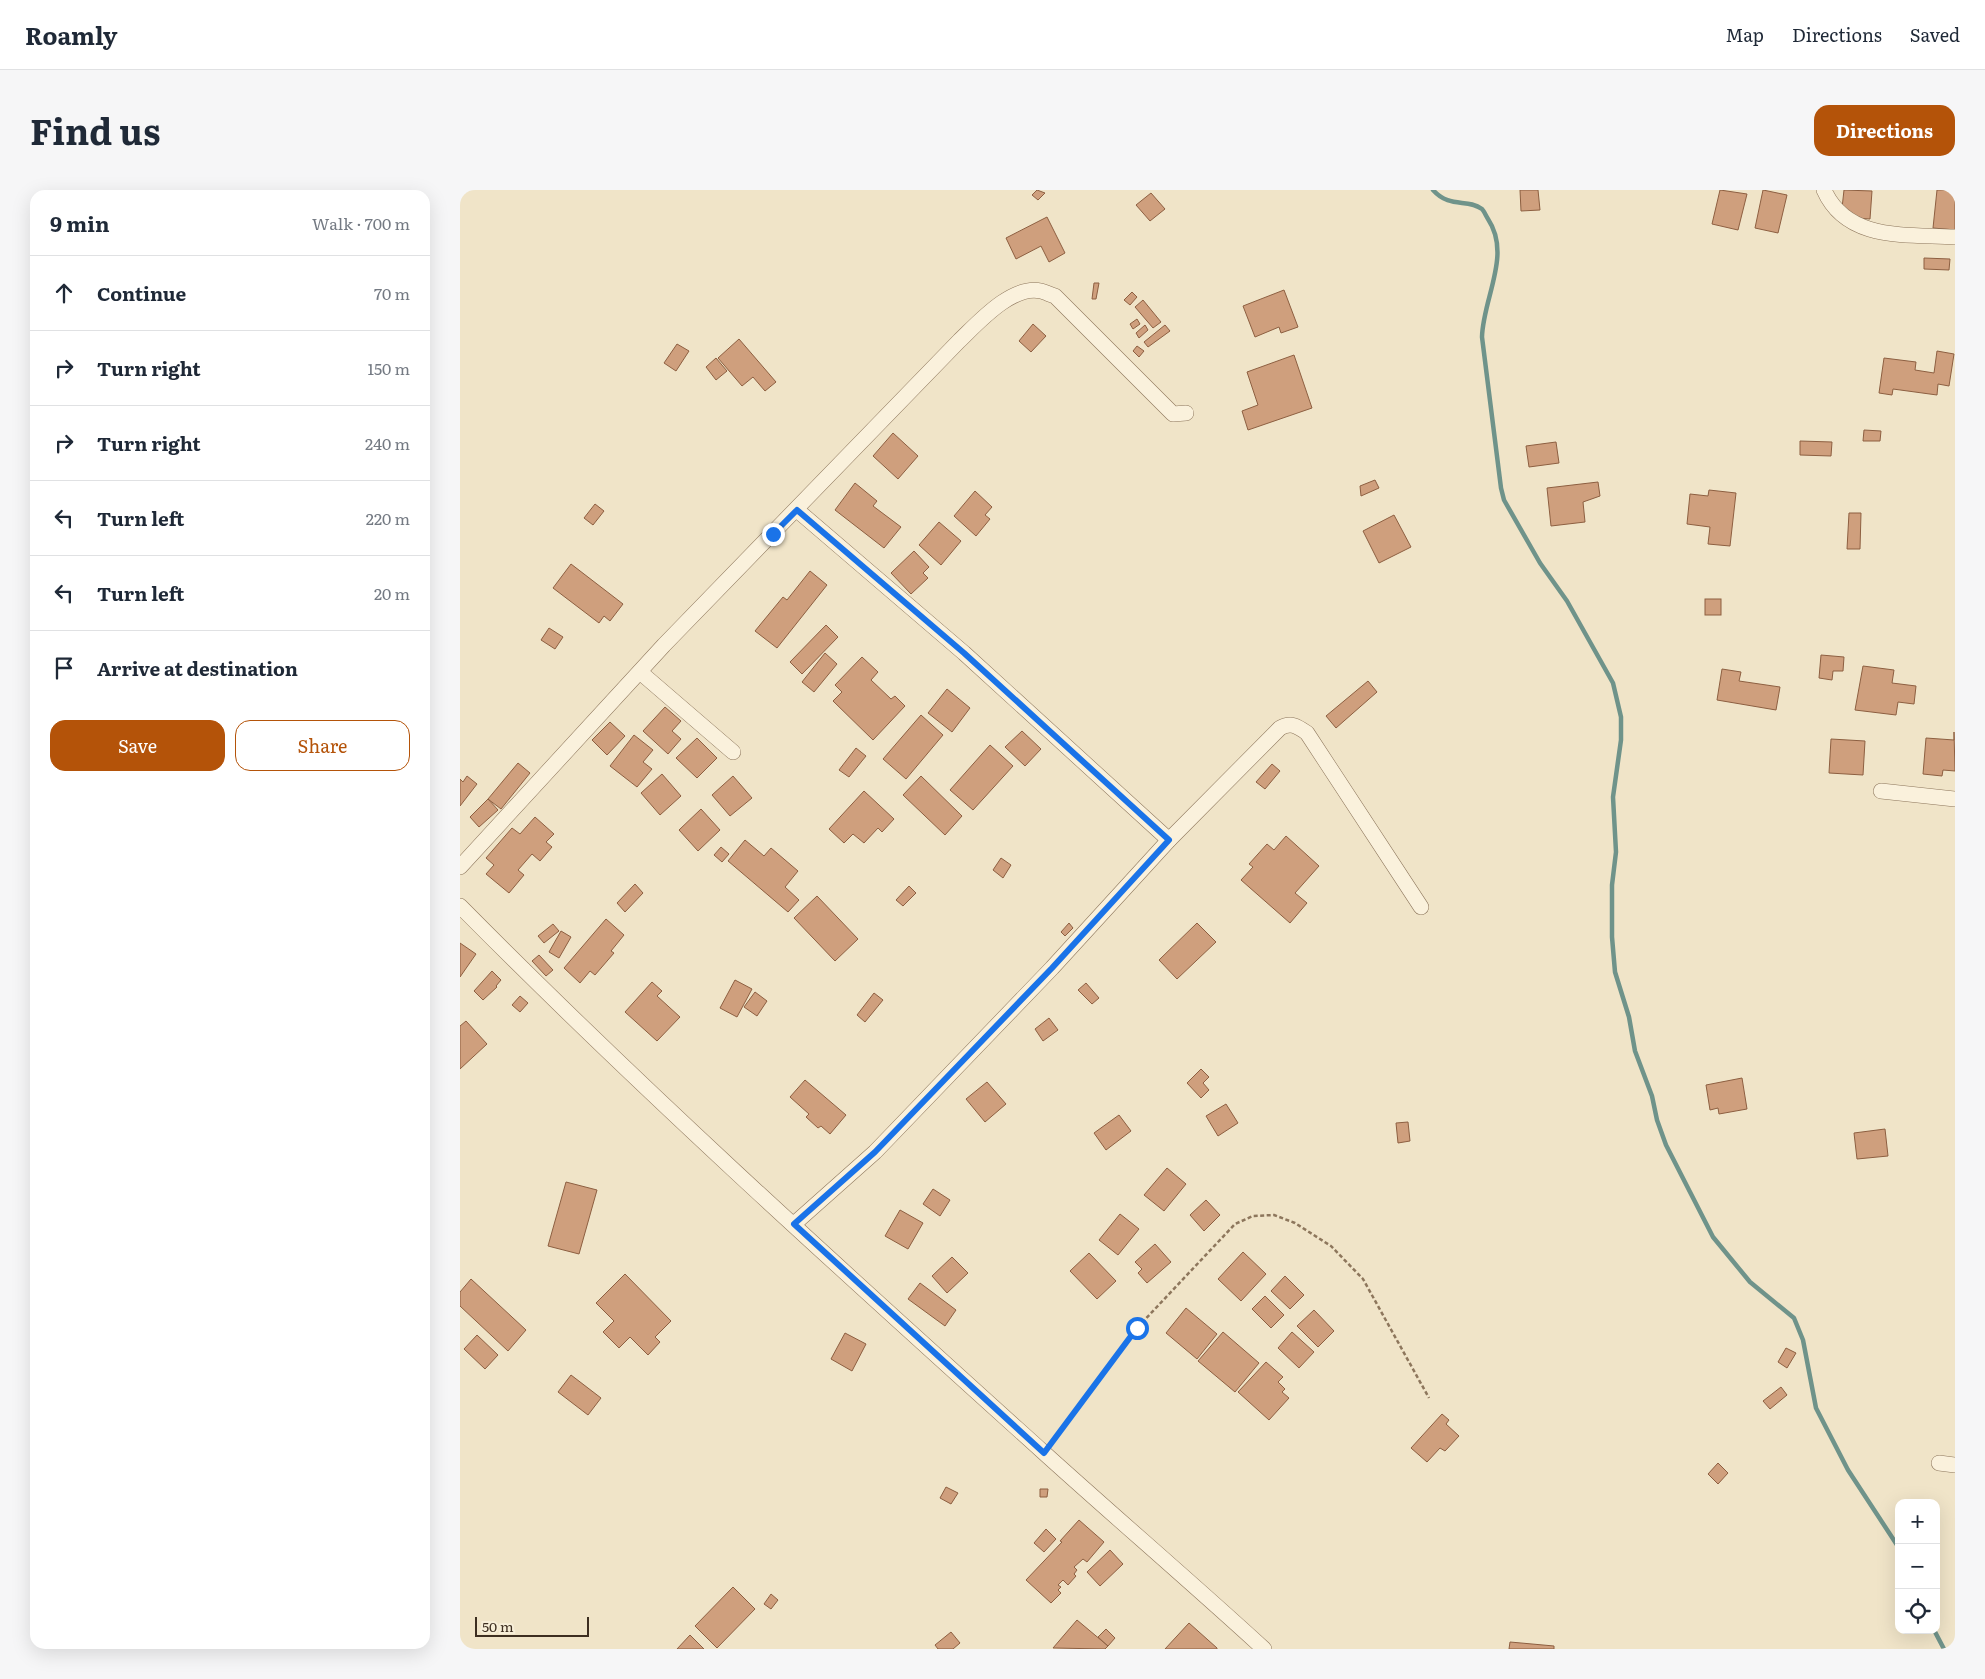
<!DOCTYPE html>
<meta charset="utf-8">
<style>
body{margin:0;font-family:Literata,serif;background:#f6f6f7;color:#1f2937}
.controls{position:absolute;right:15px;bottom:15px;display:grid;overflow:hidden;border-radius:10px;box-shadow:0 5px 20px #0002}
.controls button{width:45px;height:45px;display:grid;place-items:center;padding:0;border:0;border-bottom:1px solid #e0e1e3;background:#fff;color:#1f2937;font:25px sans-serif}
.scale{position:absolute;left:15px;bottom:12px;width:114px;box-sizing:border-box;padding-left:5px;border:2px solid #3d2e20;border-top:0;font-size:14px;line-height:18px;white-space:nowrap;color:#3d2e20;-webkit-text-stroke:4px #f7eed8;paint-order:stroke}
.stop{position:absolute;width:15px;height:15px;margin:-11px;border:4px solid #1a73e8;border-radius:50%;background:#fff}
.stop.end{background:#1a73e8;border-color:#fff;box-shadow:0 1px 5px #0008}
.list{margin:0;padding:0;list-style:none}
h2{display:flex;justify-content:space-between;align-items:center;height:65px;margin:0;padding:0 20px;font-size:21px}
h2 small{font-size:16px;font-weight:400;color:#747a83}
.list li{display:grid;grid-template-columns:32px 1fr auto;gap:15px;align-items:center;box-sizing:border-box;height:75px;padding:0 20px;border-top:1px solid #e0e1e3}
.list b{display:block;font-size:19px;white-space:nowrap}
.list em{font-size:16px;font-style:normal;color:#747a83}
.actions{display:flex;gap:10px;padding:15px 20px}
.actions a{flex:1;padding:11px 0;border:1px solid #b45309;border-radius:15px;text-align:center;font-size:18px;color:#b45309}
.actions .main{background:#b45309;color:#fff}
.icon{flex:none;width:28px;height:28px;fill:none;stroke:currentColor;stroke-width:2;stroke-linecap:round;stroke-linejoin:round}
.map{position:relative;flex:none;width:1495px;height:1459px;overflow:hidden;border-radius:15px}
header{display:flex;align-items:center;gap:30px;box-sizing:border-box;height:70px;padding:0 25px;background:#fff;border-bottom:1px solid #e0e1e3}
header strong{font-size:24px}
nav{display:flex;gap:28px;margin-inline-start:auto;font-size:18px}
.intro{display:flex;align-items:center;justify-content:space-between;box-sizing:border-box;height:120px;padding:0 30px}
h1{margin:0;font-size:35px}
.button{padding:12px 22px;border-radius:15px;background:#b45309;color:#fff;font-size:18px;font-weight:700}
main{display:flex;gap:30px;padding:0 30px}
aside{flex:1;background:#fff;border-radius:15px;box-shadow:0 5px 20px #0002}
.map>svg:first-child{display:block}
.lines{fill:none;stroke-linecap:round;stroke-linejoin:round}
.stream{stroke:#6f938a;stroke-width:4.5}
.building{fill:#cf9f7d;stroke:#8d5f41}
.minor-casing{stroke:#8d765c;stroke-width:16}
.path{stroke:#8d765c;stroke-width:2.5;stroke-dasharray:4 2.5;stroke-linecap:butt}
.minor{stroke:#faf1dc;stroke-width:15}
.route{stroke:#1a73e8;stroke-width:6}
</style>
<header>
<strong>Roamly</strong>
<nav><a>Map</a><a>Directions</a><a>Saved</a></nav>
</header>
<div class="intro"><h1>Find us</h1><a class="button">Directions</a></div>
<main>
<aside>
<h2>9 min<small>Walk · 700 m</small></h2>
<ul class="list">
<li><svg class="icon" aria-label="ahead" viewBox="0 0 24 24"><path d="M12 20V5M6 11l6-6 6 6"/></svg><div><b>Continue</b></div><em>70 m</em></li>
<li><svg class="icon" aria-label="right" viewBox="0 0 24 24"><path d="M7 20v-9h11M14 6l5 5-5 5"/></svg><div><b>Turn right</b></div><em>150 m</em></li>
<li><svg class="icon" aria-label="right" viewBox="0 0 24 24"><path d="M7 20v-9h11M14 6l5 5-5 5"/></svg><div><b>Turn right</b></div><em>240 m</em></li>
<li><svg class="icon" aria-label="left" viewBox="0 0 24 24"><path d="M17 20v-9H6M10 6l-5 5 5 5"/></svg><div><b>Turn left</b></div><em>220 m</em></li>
<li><svg class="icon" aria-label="left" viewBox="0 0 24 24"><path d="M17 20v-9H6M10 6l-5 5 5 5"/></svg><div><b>Turn left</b></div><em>20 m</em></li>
<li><svg class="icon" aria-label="arrive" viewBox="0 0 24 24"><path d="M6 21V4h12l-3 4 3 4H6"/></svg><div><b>Arrive at destination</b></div></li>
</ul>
<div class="actions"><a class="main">Save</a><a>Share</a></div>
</aside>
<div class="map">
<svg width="1495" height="1459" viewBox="0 0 1495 1459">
<rect width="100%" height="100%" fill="#f0e4c8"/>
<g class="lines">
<g class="stream">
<path d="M973,0C990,19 1007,8 1022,19C1024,21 1026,26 1028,29C1052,65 1023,108 1022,147L1041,298L1044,310L1080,373L1107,411L1153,493L1161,527V550L1153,607L1156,662L1152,695V747L1155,782L1169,827L1175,861L1192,906L1197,930L1206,955L1253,1047L1290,1092L1334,1128L1343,1150L1356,1218L1388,1280L1439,1358"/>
<polyline points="1474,1440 1484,1459"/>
</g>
</g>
<g class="building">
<polygon points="577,0 585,3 578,10 572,5"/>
<polygon points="1060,0 1078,0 1080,20 1061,21"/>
<polygon points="1260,0 1287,4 1278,40 1252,34"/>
<polygon points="1303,0 1327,5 1318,43 1295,38"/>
<polygon points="1384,0 1412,1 1410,29 1381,27"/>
<polygon points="1477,0 1495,0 1495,40 1473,38"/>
<polygon points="691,3 705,19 690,31 676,15"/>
<polygon points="587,27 605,63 589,72 581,56 556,69 546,48"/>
<polygon points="1464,68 1490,69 1489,80 1464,79"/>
<polygon points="634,93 639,93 636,109 632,109"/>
<polygon points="824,100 838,137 821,143 819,137 795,147 783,116"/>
<polygon points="672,102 677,107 670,115 664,110"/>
<polygon points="683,110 701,132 693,138 675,117"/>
<polygon points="677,129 680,134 673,139 670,134"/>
<polygon points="573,134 586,146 571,162 559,151"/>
<polygon points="685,135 688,140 679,148 676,143"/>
<polygon points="705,135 710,141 688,157 684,152"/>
<polygon points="279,149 316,192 305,201 293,187 282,196 258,168"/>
<polygon points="217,154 229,161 216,181 204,173"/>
<polygon points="677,156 684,161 679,167 673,161"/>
<polygon points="1477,161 1494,164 1489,196 1478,194 1477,205 1433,199 1432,205 1419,203 1424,168 1456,172 1455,180 1474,183"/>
<polygon points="834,165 852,218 788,240 782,221 798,215 787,182"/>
<polygon points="256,168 267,181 256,190 246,177"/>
<polygon points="1404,240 1421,241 1420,251 1403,251"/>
<polygon points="433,243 458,266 438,289 413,266"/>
<polygon points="1340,251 1372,252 1371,266 1340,265"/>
<polygon points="1096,252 1099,273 1069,277 1066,256"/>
<polygon points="915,290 919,298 901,306 900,296"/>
<polygon points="1138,292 1140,306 1123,312 1125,332 1091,336 1087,298"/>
<polygon points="395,293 417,311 413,316 441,337 424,358 375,320"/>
<polygon points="1249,300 1276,303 1270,356 1248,354 1250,337 1227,334 1230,304 1248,306"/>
<polygon points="515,301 532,317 525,325 530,329 516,346 494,326"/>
<polygon points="135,314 144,321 133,335 124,328"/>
<polygon points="1389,323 1401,323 1400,359 1387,359"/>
<polygon points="934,325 951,357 919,373 903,341"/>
<polygon points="479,332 501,351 481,375 459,355"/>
<polygon points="454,361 469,377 463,383 468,388 451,404 431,383"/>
<polygon points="111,374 163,414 150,431 144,426 139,433 93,398"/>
<polygon points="350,381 367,395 317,458 295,441 323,407 327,410"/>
<rect x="1245" y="409" width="16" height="16"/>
<polygon points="366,435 378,447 342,484 330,472"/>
<polygon points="89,438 103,447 95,459 81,450"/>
<polygon points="365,463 377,474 354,502 342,492"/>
<polygon points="1361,465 1384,467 1383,481 1373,481 1372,490 1359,488"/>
<polygon points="402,467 418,482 411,490 431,509 435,506 445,516 413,550 373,511 382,502 375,495"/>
<polygon points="1403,476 1434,480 1432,493 1456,496 1454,514 1438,512 1436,525 1395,520"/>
<polygon points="1262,479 1281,482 1279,491 1320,497 1316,520 1257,510"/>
<polygon points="908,491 917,502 876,538 866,526"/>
<polygon points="487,499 510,518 492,542 468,523"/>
<polygon points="205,517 221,531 212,541 221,549 208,564 183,541"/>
<polygon points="461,525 483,545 446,589 423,569"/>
<polygon points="150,532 165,546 147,565 132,550"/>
<polygon points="562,541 581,559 565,576 545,557"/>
<polygon points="1494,542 1495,581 1483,580 1482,586 1463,584 1466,548 1494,550"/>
<polygon points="174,545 193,560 183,572 192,579 177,597 150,576"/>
<polygon points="237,548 257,568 237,588 216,568"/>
<polygon points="1371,549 1405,551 1403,585 1369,583"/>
<polygon points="530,555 553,576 513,620 490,600"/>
<polygon points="396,558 406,566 389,587 379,580"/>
<polygon points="58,573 70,583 41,619 28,609"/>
<polygon points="812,574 820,581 805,599 796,592"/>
<polygon points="202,584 221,606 200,625 181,603"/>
<polygon points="7,586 17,594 0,616 0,589 3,592"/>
<polygon points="273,586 292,608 270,626 252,605"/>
<polygon points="461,586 502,626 485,645 443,605"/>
<polygon points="404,601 434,629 422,642 418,638 404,653 393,644 384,653 369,639"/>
<polygon points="28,609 38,620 19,637 10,627"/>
<polygon points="241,619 260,640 238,661 219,640"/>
<polygon points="75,627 94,644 86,652 92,657 80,671 72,664 58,680 64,685 49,703 26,684 34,675 26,668 52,638 60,644"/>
<polygon points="826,646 859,676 835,703 847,713 830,733 781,690 793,677 789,674 807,654 814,660"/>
<polygon points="285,650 304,666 311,658 338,681 325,697 339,710 328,722 268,671"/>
<polygon points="261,657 269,664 262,672 254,665"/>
<polygon points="541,668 551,675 543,688 533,680"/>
<polygon points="175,694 183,703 165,722 157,713"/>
<polygon points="449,696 456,703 443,716 436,710"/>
<polygon points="357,706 398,749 375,771 334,728"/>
<polygon points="146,729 164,745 151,761 154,763 135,785 130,781 120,793 104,778"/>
<polygon points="609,733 613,738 605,746 601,742"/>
<polygon points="737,733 756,752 717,789 699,770"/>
<polygon points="93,734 99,741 84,753 78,746"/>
<polygon points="101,741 111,747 99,768 89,762"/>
<polygon points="0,753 16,764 0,787"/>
<polygon points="79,765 93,780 86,786 72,771"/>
<polygon points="32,781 41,790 36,796 37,797 23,810 14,801"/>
<polygon points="275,790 292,799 277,827 260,818"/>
<polygon points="192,792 202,801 197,806 220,827 197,851 165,822"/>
<polygon points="626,793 639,808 632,814 618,800"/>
<polygon points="295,802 307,811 297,826 284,817"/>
<polygon points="414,803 423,810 405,832 397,825"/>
<polygon points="60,806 68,813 60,822 52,815"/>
<polygon points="589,828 598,840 583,851 575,839"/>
<polygon points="6,831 27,854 0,879 0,836"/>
<polygon points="741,879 749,887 743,893 749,900 741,908 727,893"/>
<polygon points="1282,888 1287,919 1259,924 1258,918 1250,920 1246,895"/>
<polygon points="345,890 386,925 370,944 361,936 358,938 346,927 349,924 330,907"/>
<polygon points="527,892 546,914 525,932 506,909"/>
<polygon points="766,914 778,933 758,946 746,926"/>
<polygon points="659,925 671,941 646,960 634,943"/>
<polygon points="948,932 950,951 938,953 936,933"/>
<polygon points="1425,939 1428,966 1397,969 1394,943"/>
<polygon points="707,978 726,994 704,1021 684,1005"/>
<polygon points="106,992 137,1000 119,1064 88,1056"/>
<polygon points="473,999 490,1010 480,1026 463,1014"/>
<polygon points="746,1010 760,1025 744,1041 730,1025"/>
<polygon points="440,1020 463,1033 448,1059 425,1046"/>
<polygon points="660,1024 679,1039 658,1065 639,1050"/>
<polygon points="695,1054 711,1072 687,1093 678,1083 682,1079 675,1072"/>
<polygon points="783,1062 806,1084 781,1111 758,1089"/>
<polygon points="629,1063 656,1091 637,1109 610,1081"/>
<polygon points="492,1067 508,1083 487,1103 472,1086"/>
<polygon points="165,1084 211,1131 195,1147 200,1152 188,1165 170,1147 159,1158 143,1142 154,1131 136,1113"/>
<polygon points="825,1086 844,1105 830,1119 811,1101"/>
<polygon points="11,1089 66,1140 48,1161 0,1116 0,1102"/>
<polygon points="460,1093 496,1120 485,1136 448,1109"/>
<polygon points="805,1106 824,1125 811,1138 792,1119"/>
<polygon points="726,1118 757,1144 737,1169 706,1143"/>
<polygon points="854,1120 874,1141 858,1157 837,1136"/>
<polygon points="763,1142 799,1173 775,1202 738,1171"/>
<polygon points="832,1142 854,1162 839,1178 818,1158"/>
<polygon points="385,1143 406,1154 392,1181 371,1169"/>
<polygon points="17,1145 38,1165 25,1179 4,1159"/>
<polygon points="1326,1158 1336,1163 1327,1178 1318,1172"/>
<polygon points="806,1172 823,1187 818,1192 825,1199 822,1202 829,1208 809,1230 778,1202"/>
<polygon points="111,1185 141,1208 128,1225 98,1202"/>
<polygon points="1321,1197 1327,1205 1310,1219 1303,1211"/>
<polygon points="982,1224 989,1230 986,1234 999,1246 985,1261 980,1258 967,1272 951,1258"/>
<polygon points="1258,1273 1268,1283 1258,1294 1248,1284"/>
<polygon points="486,1297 498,1303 491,1314 480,1308"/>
<polygon points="580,1299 588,1299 587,1307 580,1307"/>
<polygon points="619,1330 644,1352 627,1372 623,1369 614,1377 617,1380 614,1384 616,1386 608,1395 603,1390 598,1395 601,1397 598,1400 601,1403 591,1413 566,1390 602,1352 600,1351"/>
<polygon points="586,1339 596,1349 584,1362 574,1353"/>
<polygon points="650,1360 663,1374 640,1396 627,1382"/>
<polygon points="273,1397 295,1419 257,1458 235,1436"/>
<polygon points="311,1404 318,1410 311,1419 304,1414"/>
<polygon points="617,1430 648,1456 645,1459 593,1458"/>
<polygon points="729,1433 757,1458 757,1459 705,1459"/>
<polygon points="646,1439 655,1448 648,1456 638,1447"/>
<polygon points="491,1442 500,1453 493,1459 478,1459 475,1455"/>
<polygon points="230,1445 244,1459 217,1459"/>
<polygon points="1050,1452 1094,1456 1094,1459 1049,1459"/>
</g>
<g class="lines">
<g class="minor-casing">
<g id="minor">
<path d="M1364,0C1387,52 1448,44 1495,47"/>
<polyline points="337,320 504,463 709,650"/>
<polyline points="180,482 273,562"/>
<polyline points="1421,601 1495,609"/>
<path d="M0,677L204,455L499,151C517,134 552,94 581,101C585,102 591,105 595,106L713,224L726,223"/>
<path d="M0,716C187,905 385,1083 582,1261C656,1328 731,1392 804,1459"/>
<path d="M334,1034L415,962L592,778L709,650L820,538C831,532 837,536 847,543L961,717"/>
<polyline points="1479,1273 1495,1275"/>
</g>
</g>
<polyline class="path" points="592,1252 677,1138 775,1034 793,1026 814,1025 835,1033 871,1056 903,1089 969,1208"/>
<use href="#minor" class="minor"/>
</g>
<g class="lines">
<polyline class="route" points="313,344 337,320 504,463 709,650 592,778 415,962 334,1034 584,1263 677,1138"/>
</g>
</svg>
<div class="controls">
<button>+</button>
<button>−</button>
<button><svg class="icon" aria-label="locate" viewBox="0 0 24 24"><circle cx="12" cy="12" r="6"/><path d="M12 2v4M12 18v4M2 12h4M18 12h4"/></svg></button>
</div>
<div class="scale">50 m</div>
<div class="stop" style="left:677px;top:1138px"></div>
<div class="stop end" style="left:313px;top:344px"></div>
</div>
</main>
